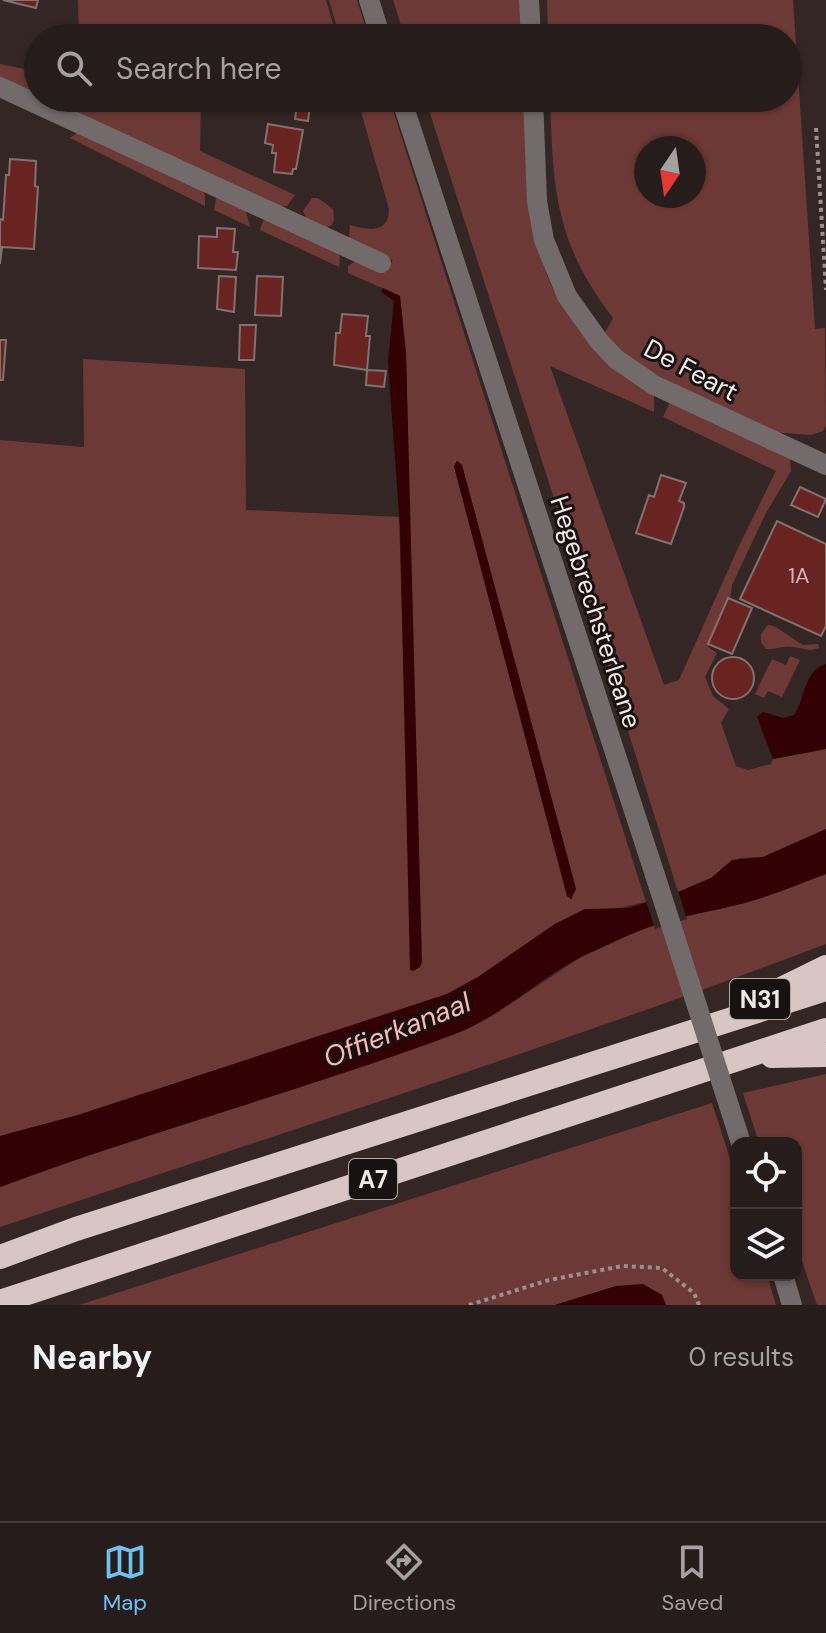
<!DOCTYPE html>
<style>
body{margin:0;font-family:"DM Sans",sans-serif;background:#332929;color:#f1f3f6}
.controls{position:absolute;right:24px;bottom:24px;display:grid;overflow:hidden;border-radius:16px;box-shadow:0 2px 6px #0004}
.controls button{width:72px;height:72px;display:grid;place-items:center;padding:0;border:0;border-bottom:2px solid #433a3b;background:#271c1c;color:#f1f3f6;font:40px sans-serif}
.compass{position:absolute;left:634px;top:136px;width:72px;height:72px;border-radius:50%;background:#271c1c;box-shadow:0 2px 6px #0004;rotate:193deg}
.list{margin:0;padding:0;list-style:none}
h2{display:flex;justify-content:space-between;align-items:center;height:104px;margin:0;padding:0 32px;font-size:34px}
h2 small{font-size:26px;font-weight:400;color:#a4a1a3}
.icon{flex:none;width:44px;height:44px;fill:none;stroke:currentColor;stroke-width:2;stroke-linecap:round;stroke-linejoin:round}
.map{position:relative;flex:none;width:826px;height:1305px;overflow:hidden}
.search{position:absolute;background:#271c1c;box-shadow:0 2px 6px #0004;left:24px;right:24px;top:24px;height:88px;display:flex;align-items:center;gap:20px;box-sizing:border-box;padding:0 28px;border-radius:44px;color:#a4a1a3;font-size:30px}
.sheet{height:216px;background:#271c1c}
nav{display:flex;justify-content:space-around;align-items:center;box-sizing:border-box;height:112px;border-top:2px solid #433a3b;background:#271c1c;font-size:22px;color:#a4a1a3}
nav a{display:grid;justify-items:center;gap:4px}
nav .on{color:#6cc3f2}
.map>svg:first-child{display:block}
.green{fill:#6d3936;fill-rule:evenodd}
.water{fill:#330104}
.pier{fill:#342625}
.building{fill:#692422;stroke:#81716f;stroke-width:2}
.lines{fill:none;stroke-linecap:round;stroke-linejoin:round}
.path{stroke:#9b908f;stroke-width:4;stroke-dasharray:4 4;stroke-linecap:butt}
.minor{stroke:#736b6b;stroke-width:20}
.highway{stroke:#d8c6c4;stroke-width:24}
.minor-bridge{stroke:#736b6b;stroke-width:20}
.labels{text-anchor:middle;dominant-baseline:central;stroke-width:6;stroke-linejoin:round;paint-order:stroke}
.number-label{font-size:22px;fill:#cfb7b6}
.shield{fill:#171111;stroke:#b0a8a7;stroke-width:2}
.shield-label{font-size:24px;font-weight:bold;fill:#f1e8e7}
.street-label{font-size:26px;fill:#f1e8e7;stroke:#171111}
.water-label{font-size:28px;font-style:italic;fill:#fcbab4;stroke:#171111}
</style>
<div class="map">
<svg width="826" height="1305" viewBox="0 0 826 1305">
<rect width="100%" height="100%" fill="#342625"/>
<g class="green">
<polygon points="78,0 326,0 337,38 79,38"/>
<polygon points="329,0 357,0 369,38 340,38"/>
<polygon points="393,0 521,0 523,38 405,38"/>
<path d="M547,0H793L815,329L825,328L826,426L823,431L811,435L771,432L689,393L631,360L604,334L613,318C555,242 553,190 550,98H788V38H548ZM646,148H694V196H646Z"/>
<polygon points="0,64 34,71 34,75 38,77 38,97 0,79"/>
<polygon points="41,98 201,98 200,151 295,195 287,206 279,207"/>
<path d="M357,98H389L646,902L610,910L585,909L555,924L478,977L447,994L78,1115L0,1136V440L84,447L83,359L245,369L246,510L399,517L413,971L420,967L406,353L400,296L348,273V266L357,260L386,272L393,260L349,239L350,225C368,230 389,234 389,209ZM457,461L462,465L576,889L571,899L567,896L454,467Z"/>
<path d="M425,98H525C529,163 526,236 556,295L654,394V412L550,366L664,685L679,680L738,548L776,471L663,417L670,402L790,457L791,471L766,513L732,585L730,600L708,647L717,653L705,677L713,696L729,709L721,723L736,766L748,770L771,764L773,759L826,749V829L763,857L740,858L711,878L678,892L608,666Z"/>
<polygon points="78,132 200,187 205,195 205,206 70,138"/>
<polygon points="216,198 245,208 250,227 214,210"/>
<polygon points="312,198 318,198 333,209 334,219 332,225 325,228 307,220 303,211"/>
<polygon points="268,219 336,249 340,257 339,267 260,230 263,221"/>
<path d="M768,625L774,626L803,645L818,644L819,648C808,652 803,648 792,647C784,645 776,650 766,649L761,642V634Z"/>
<polygon points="790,656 800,660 782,697 768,691 764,698 755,694 772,659 786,665"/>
<path d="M826,874V944C554,1047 276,1135 0,1227V1187L68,1162L379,1061L459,1032L492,1016L581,957L643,929L694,913L725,908Z"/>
<polygon points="826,1074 826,1305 817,1305 796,1244 796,1143 759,1143 743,1093"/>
<polygon points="712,1103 736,1177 736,1275 767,1275 776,1305 666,1305 662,1295 616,1286 555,1305 79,1305"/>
</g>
<g class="water">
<polygon points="383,288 400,296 406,353 422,962 420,967 413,971 410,970 400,528 388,362 394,301 381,292"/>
<polygon points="457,461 462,465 576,889 571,899 567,896 454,466"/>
<path d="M826,664V749L773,759L757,717L763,712L783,718L794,715C806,698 803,671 826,664Z"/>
<path d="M826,829V874C794,886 762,900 728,907C703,913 677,917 652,926C629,934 607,945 585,955C539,977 503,1016 455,1034C305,1090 150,1131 0,1187V1136L78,1115L447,994L478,977L555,924L585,909L629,908L678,892L711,878L732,860L763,857Z"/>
<polygon points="643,1284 662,1295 666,1305 555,1305 616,1286"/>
</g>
<polygon class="pier" points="677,888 687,919 655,929 645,898"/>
<g class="building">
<polygon points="3,0 38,0 36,8"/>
<polygon points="298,98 311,98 308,121 295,119"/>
<polygon points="268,124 303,130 296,169 293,169 292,174 274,172 276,153 272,153 273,145 265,143"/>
<polygon points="10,159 36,161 35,186 38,187 34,249 2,247 0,264 0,219 3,220 6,175 9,175"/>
<polygon points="217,228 235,229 233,252 238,252 236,270 198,268 199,236 217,237"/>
<polygon points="219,276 236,277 234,312 217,309"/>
<polygon points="257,276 283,277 281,316 255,315"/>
<polygon points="342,314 368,316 366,336 370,336 367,370 334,365 336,333 340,333"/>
<polygon points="240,325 256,325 254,360 239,360"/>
<polygon points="0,340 6,340 3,380 0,380"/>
<polygon points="367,370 386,371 384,387 366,385"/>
<polygon points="661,475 686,483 679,501 684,503 684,507 671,544 636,533 649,495 654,497"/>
<polygon points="800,487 826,499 818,517 791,505"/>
<polygon points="777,521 826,544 826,626 821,636 740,599"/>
<polygon points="728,598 752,608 732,654 708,644"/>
<circle cx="733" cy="678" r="21"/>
</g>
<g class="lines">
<g class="path">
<polyline points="816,128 826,290"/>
<polyline points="469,1305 549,1280 623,1266 662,1268 694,1293 699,1305"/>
</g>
<g class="minor">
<polyline points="369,0 381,38"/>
<polyline points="529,0 531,38"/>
<polyline points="0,87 381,263"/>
<polyline points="401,98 655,875"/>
<polyline points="533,98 537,201 544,240 567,296 599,341 616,359 654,385 826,465"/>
<polyline points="783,1275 792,1305"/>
</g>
<g class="highway">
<polyline points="771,994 826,967"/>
<polyline points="772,1056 826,1055"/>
<polyline points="0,1257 76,1229 826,989"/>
<polyline points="0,1302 826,1030"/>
</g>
<polyline class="minor-bridge" points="655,875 741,1143"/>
</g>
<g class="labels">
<g class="number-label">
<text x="799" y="575">1A</text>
</g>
<g class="shield">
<rect x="730" y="979" width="60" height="40" rx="6"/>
<rect x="349" y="1159" width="48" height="40" rx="6"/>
</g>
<g class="shield-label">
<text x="760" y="999">N31</text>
<text x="373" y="1179">A7</text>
</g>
<g class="street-label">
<text transform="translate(691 370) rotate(28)">De Feart</text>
<text transform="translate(596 612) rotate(72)">Hegebrechsterleane</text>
</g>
<g class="water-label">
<text transform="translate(397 1030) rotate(-22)">Offierkanaal</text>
</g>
</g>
</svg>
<div class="controls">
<button><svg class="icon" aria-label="locate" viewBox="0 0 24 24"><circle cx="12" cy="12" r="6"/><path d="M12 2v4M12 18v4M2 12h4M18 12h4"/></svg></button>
<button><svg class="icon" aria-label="layers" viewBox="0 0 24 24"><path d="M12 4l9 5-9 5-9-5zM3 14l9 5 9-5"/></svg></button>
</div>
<svg class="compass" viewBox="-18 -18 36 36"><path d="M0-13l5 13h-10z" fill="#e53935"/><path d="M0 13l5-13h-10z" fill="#a4a1a3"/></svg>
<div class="search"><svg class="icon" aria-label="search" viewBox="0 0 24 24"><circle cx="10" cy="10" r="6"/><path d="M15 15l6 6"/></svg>Search here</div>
</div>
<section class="sheet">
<h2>Nearby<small>0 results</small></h2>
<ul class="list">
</ul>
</section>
<nav>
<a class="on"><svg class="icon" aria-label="map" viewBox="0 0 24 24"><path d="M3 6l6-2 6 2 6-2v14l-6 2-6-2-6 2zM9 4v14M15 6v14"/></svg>Map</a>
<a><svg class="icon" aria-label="directions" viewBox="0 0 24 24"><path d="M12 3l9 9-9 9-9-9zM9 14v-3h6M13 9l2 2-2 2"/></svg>Directions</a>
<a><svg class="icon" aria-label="saved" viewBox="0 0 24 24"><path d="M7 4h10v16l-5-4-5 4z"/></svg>Saved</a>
</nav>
